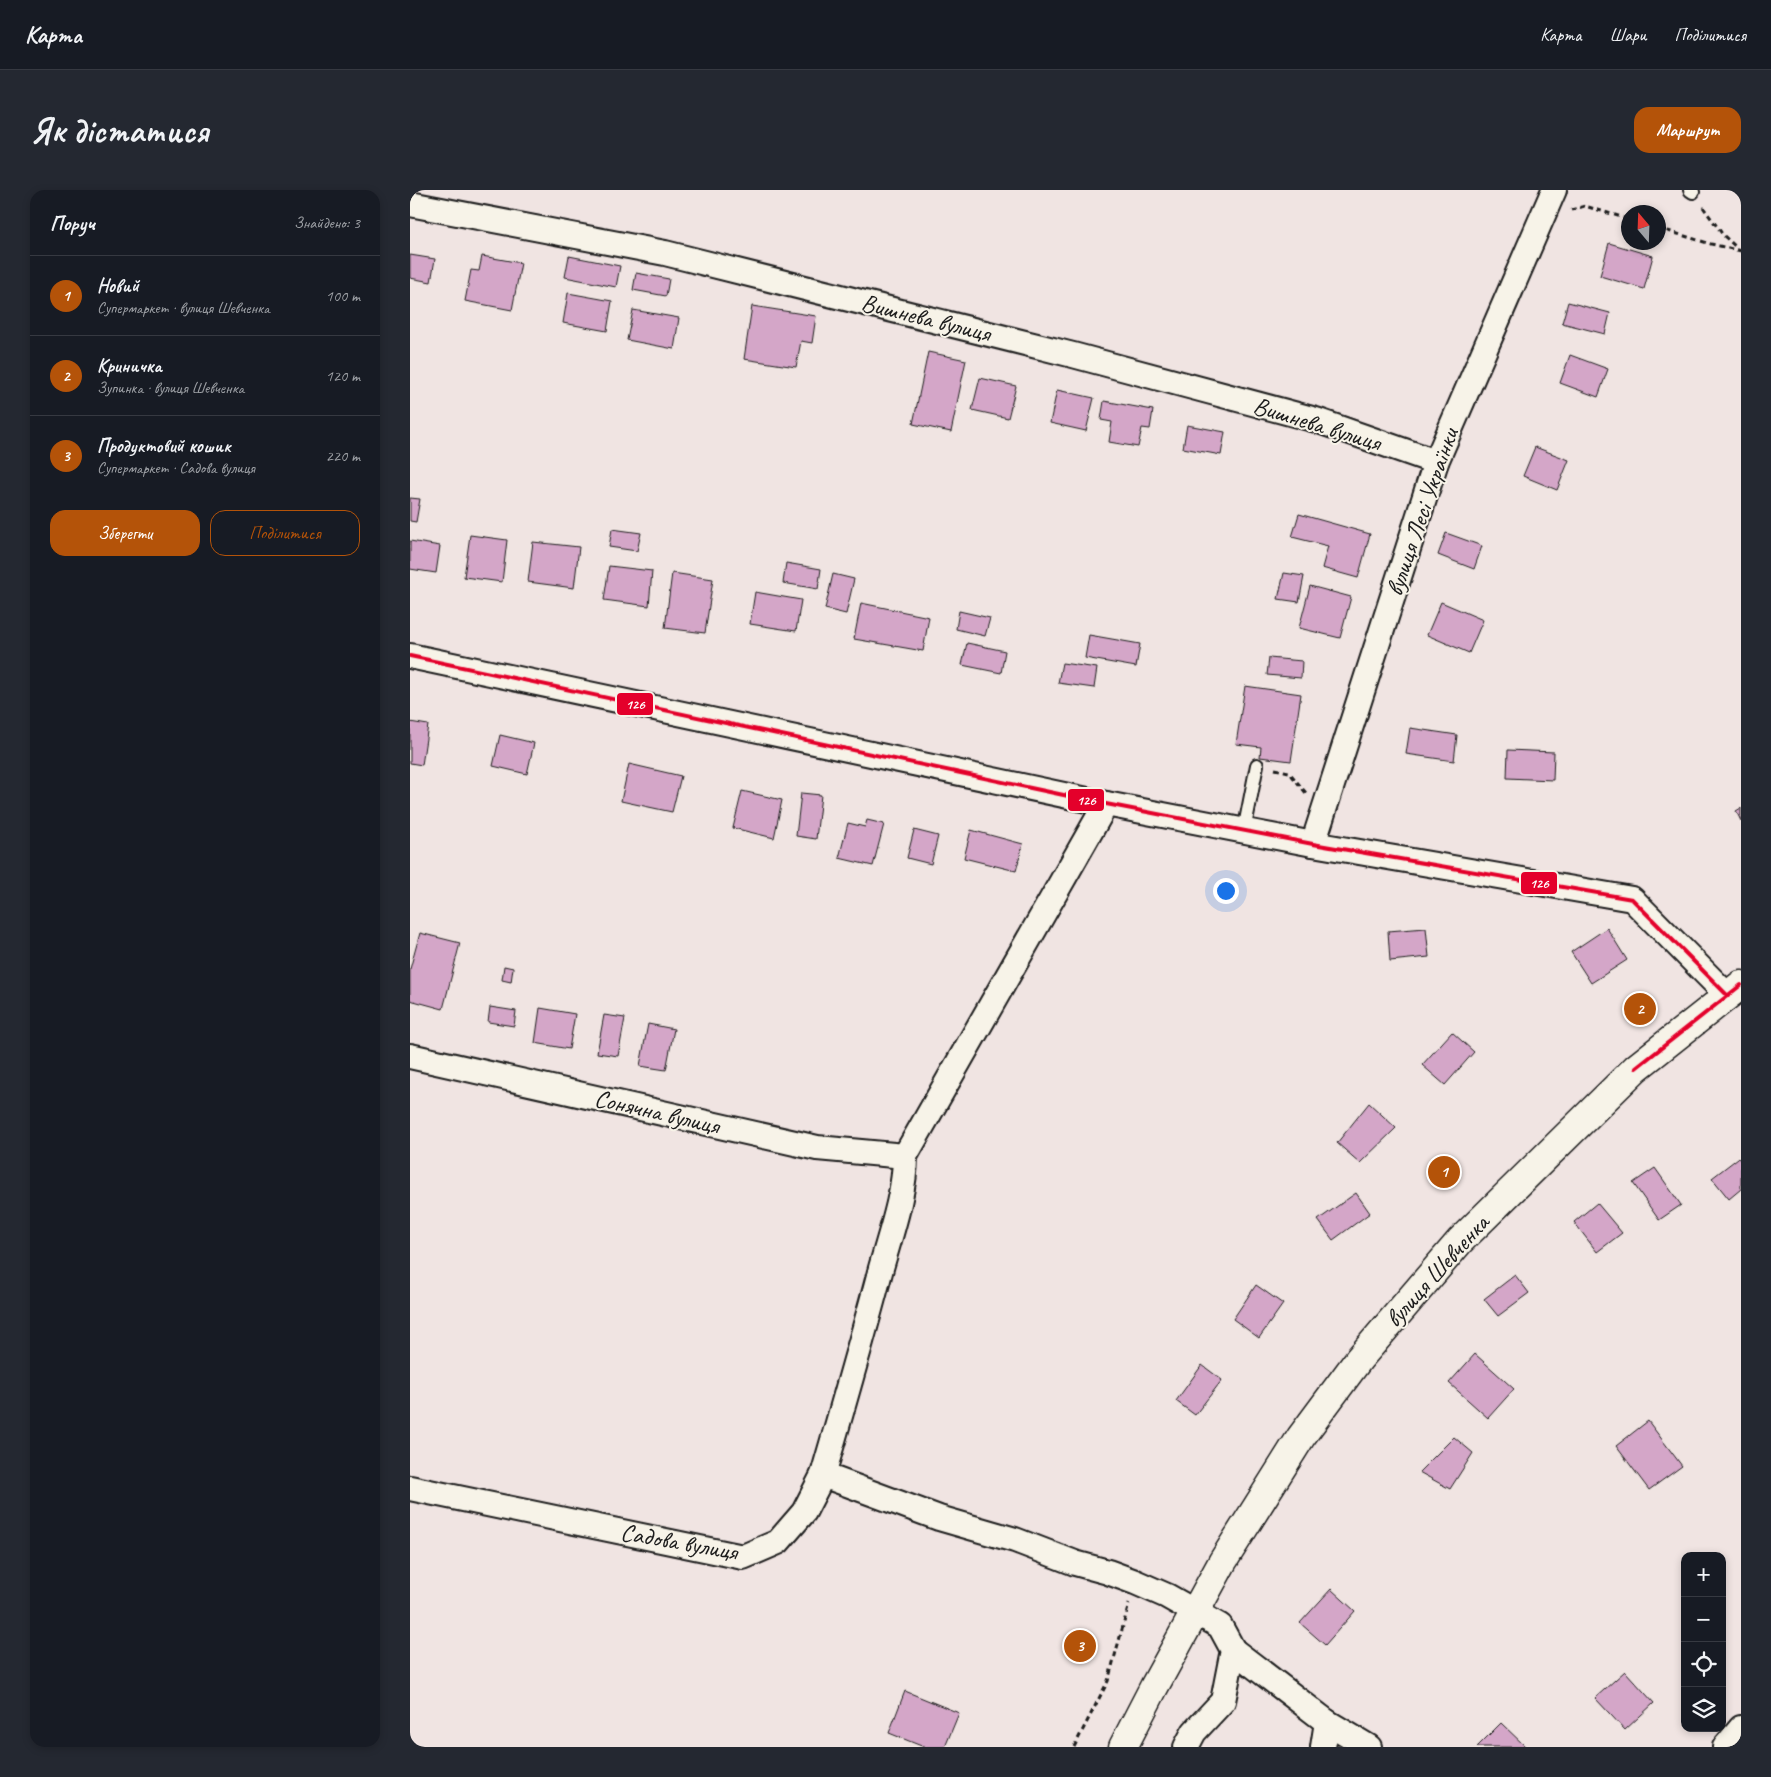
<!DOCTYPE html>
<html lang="uk">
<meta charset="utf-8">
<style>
body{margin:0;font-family:Caveat,sans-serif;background:#242831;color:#f1f3f6}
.controls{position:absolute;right:15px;bottom:15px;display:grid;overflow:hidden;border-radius:10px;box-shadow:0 2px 8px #0003}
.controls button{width:45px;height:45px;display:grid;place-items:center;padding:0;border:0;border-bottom:1px solid #363941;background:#171b24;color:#f1f3f6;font:25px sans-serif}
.compass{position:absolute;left:1211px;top:15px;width:45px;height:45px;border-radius:50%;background:#171b24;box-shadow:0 2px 8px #0003;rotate:341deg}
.you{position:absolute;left:815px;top:700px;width:18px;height:18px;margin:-12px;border:4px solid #fff;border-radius:50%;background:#1a73e8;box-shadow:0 0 0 8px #1a73e833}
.badge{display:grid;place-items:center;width:32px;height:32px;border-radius:50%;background:#b45309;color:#fff;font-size:16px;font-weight:700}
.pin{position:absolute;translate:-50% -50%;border:2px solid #fff;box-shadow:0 1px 5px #0006}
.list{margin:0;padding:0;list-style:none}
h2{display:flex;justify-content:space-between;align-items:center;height:65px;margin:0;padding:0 20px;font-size:21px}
h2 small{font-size:16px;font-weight:400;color:#9ea1a6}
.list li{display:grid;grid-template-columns:32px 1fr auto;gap:15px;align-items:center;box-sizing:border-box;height:80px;padding:0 20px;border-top:1px solid #363941}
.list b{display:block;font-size:19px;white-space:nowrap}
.list p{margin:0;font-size:16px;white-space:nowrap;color:#9ea1a6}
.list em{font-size:16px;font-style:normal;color:#9ea1a6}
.actions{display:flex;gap:10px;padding:15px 20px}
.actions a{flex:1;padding:11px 0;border:1px solid #b45309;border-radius:15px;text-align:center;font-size:18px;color:#b45309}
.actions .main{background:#b45309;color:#fff}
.icon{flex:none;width:28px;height:28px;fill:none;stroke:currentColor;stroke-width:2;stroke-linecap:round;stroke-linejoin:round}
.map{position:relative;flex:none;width:1331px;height:1557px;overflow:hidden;border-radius:15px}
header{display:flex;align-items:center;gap:30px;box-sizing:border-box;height:70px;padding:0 25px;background:#171b24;border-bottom:1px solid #363941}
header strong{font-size:24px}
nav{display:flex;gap:28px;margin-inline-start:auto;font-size:18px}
.intro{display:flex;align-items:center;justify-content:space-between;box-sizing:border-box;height:120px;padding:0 30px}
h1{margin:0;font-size:35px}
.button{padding:12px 22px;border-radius:15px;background:#b45309;color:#fff;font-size:18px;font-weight:700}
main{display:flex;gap:30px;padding:0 30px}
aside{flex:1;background:#171b24;border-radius:15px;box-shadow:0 2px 8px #0003}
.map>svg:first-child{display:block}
.building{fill:#d4a6c8;stroke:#1c1c1c}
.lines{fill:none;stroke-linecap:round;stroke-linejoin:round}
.service-casing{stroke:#1c1c1c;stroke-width:16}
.minor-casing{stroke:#1c1c1c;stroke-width:28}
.primary-casing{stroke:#1c1c1c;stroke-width:31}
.path{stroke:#1c1c1c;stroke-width:3;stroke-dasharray:5 4;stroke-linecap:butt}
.service{stroke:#f7f3e8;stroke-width:12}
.minor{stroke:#f7f3e8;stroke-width:24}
.primary{stroke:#f7f3e8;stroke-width:28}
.bus-1-casing{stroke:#f7f3e8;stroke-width:8}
.bus-1{stroke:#e4002b;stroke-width:4}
.labels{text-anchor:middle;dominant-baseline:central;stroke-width:4;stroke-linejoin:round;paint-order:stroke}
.street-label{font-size:25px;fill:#1c1c1c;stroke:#f7f3e8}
.line-badge{stroke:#f7f3e8;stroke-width:2}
.badge-label{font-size:14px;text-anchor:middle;font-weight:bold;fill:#fff}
</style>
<header>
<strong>Карта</strong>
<nav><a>Карта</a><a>Шари</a><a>Поділитися</a></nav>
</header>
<div class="intro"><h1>Як дістатися</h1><a class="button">Маршрут</a></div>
<main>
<aside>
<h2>Поруч<small>Знайдено: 3</small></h2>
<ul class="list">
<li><span class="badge">1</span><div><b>Новий</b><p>Супермаркет · вулиця Шевченка</p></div><em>100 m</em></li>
<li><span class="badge">2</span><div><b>Криничка</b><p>Зупинка · вулиця Шевченка</p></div><em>120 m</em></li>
<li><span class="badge">3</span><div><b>Продуктовий кошик</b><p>Супермаркет · Садова вулиця</p></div><em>220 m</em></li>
</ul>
<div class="actions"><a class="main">Зберегти</a><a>Поділитися</a></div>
</aside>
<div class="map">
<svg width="1331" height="1557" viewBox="0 0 1331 1557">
<rect width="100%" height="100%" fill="#f0e4e2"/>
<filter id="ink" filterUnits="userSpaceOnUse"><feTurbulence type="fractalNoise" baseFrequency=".02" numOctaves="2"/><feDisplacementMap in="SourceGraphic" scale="10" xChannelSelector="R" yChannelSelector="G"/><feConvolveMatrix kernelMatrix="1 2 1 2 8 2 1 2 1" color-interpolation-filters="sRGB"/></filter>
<g filter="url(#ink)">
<g class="building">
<polygon points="1199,53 1243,66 1234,99 1190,86"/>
<polygon points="0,65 25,69 21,92 0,88"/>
<polygon points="72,66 111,73 102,120 55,111 61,80 69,81"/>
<polygon points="159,66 210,76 206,97 155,87"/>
<polygon points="226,83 259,89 256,106 223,100"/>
<polygon points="158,103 202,111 197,141 153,133"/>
<polygon points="1158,112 1200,123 1195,144 1152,133"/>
<polygon points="342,116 406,126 402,153 391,151 386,177 334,169"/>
<polygon points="223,120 269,128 264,159 217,150"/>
<polygon points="518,162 556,170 541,242 503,234"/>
<polygon points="1160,165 1198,179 1188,207 1150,193"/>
<polygon points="570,188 606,196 598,228 562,220"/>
<polygon points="647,200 684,208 676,241 640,233"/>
<polygon points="694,211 743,220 740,239 732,238 728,257 699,252 702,232 691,230"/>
<polygon points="777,235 815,242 811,265 773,258"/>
<polygon points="1125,257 1159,270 1147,300 1113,286"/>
<polygon points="0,308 10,309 6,332 0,331"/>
<polygon points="889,324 960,344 948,388 912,378 918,356 882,347"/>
<polygon points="202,339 231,343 227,361 199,357"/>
<polygon points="1036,343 1072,356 1064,379 1028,365"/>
<polygon points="60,345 97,350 92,392 54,387"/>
<polygon points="0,351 30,356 26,383 0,379"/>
<polygon points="123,352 169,357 164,398 118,392"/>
<polygon points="376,373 411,379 408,399 373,393"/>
<polygon points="199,376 242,381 239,416 194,410"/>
<polygon points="262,383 303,389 295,443 255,438"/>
<polygon points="874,383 894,386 889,412 868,409"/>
<polygon points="423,384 444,389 436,424 415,419"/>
<polygon points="900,396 941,407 930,448 889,438"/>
<polygon points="345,402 391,410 386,441 340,434"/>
<polygon points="1031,412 1073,430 1059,463 1017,445"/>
<polygon points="451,413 519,427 513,461 444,449"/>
<polygon points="549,421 580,428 575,446 546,439"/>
<polygon points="679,445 730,454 726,477 675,468"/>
<polygon points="557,453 595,461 591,483 552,475"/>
<polygon points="859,468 892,471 891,488 857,485"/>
<polygon points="652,473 687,478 684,498 648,493"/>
<polygon points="835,496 891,504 881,571 850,567 851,557 826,554"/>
<polygon points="0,532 18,535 12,575 0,573"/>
<polygon points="1000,538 1047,545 1044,571 996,564"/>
<polygon points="90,545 124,553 117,584 83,576"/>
<polygon points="1098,560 1144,562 1143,590 1097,588"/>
<polygon points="219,574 271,586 262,622 211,611"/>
<polygon points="332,601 372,610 364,648 323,638"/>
<polygon points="391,603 411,605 406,649 386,646"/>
<polygon points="1331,618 1331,631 1326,621"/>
<polygon points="457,630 474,634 463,676 429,668 438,633 455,637"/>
<polygon points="504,640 528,646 521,674 497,668"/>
<polygon points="561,640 613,654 606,681 554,668"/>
<polygon points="1016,738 1019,767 980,771 978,741"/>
<polygon points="1197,738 1217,770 1181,793 1161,762"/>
<polygon points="10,743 50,753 33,819 0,810 0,779"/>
<polygon points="94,776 103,778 101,792 92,790"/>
<polygon points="80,817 106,821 104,836 78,832"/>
<polygon points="130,818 165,824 159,859 125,853"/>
<polygon points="194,825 215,828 208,866 187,863"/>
<polygon points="238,834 264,839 256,880 230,876"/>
<polygon points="1042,842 1064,862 1035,895 1012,875"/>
<polygon points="959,913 986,938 950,973 927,953"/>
<polygon points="1328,968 1331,971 1331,999 1319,1009 1302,988"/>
<polygon points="1245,978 1271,1015 1249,1030 1223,993"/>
<polygon points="946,1003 960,1023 923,1050 908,1030"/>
<polygon points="1187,1013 1212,1043 1187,1062 1164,1032"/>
<polygon points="1105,1085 1119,1103 1088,1126 1074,1109"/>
<polygon points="846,1095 873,1114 849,1148 823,1129"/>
<polygon points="1065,1164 1104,1199 1078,1228 1039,1193"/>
<polygon points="792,1175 812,1190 785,1225 766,1211"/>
<polygon points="1238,1231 1272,1276 1239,1300 1206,1256"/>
<polygon points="1044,1247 1063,1263 1040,1299 1009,1282"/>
<polygon points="921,1399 945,1421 915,1455 890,1433"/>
<polygon points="1215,1481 1244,1513 1215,1540 1185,1508"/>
<polygon points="495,1501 549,1523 535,1557 514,1557 479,1543"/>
<polygon points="1091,1533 1116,1557 1067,1557"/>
</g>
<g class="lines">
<g class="service-casing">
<g id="service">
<polyline points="1280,0 1283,2"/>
<polyline points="834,641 847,575"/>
</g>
</g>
<g class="minor-casing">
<g id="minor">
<polyline points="0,14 255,63 663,165 906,230 1026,272"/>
<polyline points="0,466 696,614 903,654 1222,709 1318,806"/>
<polyline points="903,654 1026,272 1144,0"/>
<polyline points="0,866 407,958 495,966"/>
<path d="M413,1285C433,1216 453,1147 471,1078C481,1042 495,1003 495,966L696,614"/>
<polyline points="0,1298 333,1367 368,1352 394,1322 413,1285 529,1328 605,1350 665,1373 698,1382 725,1392 757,1406 810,1436 823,1460 813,1511 784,1542 776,1557"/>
<polyline points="823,1460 917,1532 959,1557"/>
<polyline points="913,1557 917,1532"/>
<polyline points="1315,1557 1331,1538"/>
</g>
</g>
<g class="primary-casing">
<polyline id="primary" points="713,1557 744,1497 813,1371 891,1247 949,1169 1050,1051 1226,878 1331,795"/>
</g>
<g class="path">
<polyline points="1293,17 1313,45 1327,58"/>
<polyline points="1161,20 1175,16 1218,29"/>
<polyline points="1248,38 1301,54 1331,61"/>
<polyline points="865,579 879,582 896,603"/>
<polyline points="664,1557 698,1491 719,1414"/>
</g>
<use href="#service" class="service"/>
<use href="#minor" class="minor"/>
<use href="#primary" class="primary"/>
<g class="bus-1-casing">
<g id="bus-1">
<polyline points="0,466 696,614 903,654 1222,709 1318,806"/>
<polyline points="1226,878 1331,795"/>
</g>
</g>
<use href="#bus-1" class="bus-1"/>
</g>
</g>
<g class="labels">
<g class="street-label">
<text transform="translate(516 128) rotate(14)">Вишнева вулиця</text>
<text transform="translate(907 234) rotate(17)">Вишнева вулиця</text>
<text transform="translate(1012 322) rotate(-71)">вулиця Лесі Українки</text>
<text transform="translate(247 922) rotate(13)">Сонячна вулиця</text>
<text transform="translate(1027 1081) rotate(-48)">вулиця Шевченка</text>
<text transform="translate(269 1352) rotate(10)">Садова вулиця</text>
</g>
</g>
<g class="line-badge">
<rect x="206" y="502" width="38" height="24" rx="5" fill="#e4002b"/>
<rect x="657" y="598" width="38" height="24" rx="5" fill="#e4002b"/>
<rect x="1110" y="681" width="38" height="24" rx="5" fill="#e4002b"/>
</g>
<g class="badge-label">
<text x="225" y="519">126</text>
<text x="676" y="615">126</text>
<text x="1129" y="698">126</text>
</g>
</svg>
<div class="controls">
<button>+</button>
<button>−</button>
<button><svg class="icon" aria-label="locate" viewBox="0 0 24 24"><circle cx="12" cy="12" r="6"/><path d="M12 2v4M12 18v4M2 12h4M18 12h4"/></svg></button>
<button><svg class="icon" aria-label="layers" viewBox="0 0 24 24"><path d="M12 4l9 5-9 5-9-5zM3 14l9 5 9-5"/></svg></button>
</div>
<svg class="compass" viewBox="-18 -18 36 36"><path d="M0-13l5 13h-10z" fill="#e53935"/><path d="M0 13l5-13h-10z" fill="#9ea1a6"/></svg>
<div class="you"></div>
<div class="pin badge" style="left:1034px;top:982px">1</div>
<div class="pin badge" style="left:1230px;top:819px">2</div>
<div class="pin badge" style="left:670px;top:1456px">3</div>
</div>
</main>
